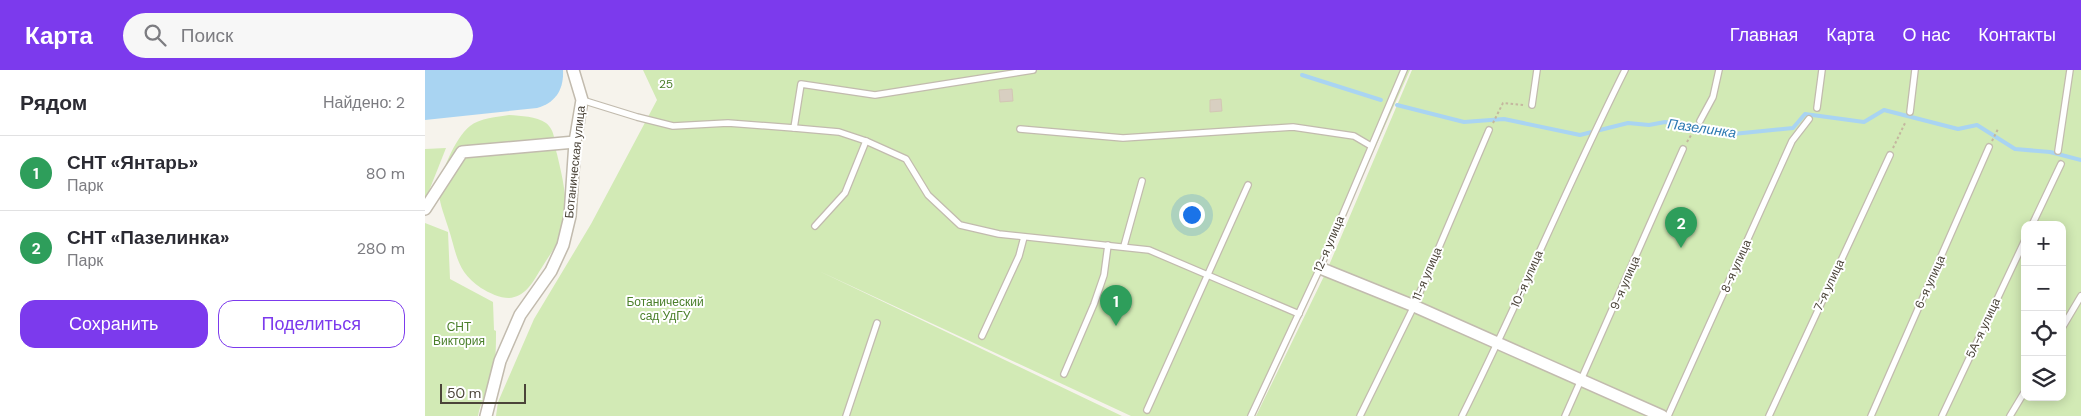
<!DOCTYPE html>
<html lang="ru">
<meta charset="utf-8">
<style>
body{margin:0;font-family:"DM Sans",sans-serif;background:#f7f7f7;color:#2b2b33}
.controls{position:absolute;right:15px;bottom:15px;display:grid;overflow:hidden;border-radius:10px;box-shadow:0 2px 12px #0003}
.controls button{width:45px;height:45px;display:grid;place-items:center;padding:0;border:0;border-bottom:1px solid #e1e1e2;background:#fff;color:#2b2b33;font:25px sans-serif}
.scale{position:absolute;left:15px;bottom:12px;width:86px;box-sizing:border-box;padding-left:5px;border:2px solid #4b4439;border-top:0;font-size:14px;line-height:18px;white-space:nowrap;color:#4b4439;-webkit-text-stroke:4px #fff;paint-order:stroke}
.you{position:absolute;left:766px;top:144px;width:18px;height:18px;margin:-12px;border:4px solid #fff;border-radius:50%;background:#1a73e8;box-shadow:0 0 0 8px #1a73e833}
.badge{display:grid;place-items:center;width:32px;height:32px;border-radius:50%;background:#7c3aed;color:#fff;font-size:16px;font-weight:700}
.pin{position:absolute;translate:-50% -41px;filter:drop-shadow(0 1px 2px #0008)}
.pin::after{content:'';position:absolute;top:26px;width:18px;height:15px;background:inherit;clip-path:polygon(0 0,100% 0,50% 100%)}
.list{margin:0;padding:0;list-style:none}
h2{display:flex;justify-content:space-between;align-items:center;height:65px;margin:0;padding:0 20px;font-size:21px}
h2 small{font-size:16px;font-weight:400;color:#7c7c81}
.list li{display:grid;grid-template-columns:32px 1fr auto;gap:15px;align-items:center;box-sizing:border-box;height:75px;padding:0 20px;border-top:1px solid #e1e1e2}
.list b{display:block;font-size:19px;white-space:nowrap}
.list p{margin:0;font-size:16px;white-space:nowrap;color:#7c7c81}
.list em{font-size:16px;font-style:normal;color:#7c7c81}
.actions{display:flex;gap:10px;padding:15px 20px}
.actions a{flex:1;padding:11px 0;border:1px solid #7c3aed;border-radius:15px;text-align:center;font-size:18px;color:#7c3aed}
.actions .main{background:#7c3aed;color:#fff}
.icon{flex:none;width:28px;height:28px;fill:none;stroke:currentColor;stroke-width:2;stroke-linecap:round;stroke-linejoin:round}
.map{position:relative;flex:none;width:1656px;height:346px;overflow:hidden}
header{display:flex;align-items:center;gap:30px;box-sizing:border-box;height:70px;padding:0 25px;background:#7c3aed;color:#fff}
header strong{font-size:24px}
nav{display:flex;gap:28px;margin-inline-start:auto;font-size:18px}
.search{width:350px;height:45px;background:#f7f7f7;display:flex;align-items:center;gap:12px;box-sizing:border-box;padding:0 18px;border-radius:28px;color:#7c7c81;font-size:19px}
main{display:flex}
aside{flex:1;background:#fff}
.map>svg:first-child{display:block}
.green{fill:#d2eab5;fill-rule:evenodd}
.water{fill:#a9d4f2}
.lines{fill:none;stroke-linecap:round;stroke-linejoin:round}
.stream{stroke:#a9d4f2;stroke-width:4}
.building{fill:#d8cfc1;stroke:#d3c7b4}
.service-casing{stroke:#c2bbae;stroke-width:8}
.minor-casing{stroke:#c2bbae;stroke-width:14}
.path{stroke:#c4b79f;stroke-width:2;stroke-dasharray:2.5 2.5;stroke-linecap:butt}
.service{stroke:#fff;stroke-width:5.5}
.minor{stroke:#fff;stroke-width:11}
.labels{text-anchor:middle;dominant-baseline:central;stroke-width:4;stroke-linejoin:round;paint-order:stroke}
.park-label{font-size:12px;fill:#4a7f2a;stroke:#fff}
.street-label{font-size:12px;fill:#4b4439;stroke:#fff}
.water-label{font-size:14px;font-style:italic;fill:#2e7ab2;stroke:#fff}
</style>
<header>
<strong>Карта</strong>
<div class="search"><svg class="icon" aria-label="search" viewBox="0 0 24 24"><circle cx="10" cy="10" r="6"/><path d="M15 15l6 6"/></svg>Поиск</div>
<nav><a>Главная</a><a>Карта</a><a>О нас</a><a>Контакты</a></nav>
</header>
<main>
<aside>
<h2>Рядом<small>Найдено: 2</small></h2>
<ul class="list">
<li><span class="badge" style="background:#2e9e5b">1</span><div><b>СНТ «Янтарь»</b><p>Парк</p></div><em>80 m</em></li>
<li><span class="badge" style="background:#2e9e5b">2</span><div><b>СНТ «Пазелинка»</b><p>Парк</p></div><em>280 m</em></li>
</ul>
<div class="actions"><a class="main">Сохранить</a><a>Поделиться</a></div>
</aside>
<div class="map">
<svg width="1656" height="346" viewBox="0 0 1656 346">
<rect width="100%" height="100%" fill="#f6f3ec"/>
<g class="green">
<polygon points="218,0 985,0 830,346 706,346 394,201 697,346 71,346 73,332 109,249 166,154 232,30"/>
<path d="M987,0H1656V346H831L902,200ZM1600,155H1637V327H1600Z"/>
<path d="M84,45C96,46 111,46 121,53C131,61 129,73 132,84C138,110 146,140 135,166C130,179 121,190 114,202C107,214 99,227 84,228C75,228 64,223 56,218C31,201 32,184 23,157C20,147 15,135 14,124C14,105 30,68 45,56C55,48 72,47 84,45Z"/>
<polygon points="21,78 0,131 0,79"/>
<path d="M0,153L23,162L25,209L68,232L69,260L71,261C71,277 71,293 67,309C64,322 55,332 53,346H0Z"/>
</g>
<path class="water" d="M0,0H138C139,19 131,33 112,38L0,50Z"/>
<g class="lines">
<g class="stream">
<polyline points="877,5 956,30"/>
<polyline points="972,35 1039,52 1079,49 1155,65 1203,53 1224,55 1240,52 1308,64 1368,58 1380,44 1439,52 1459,40 1533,59 1552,55 1590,79 1625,82 1656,90"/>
</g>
</g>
<g class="building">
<polygon points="587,19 588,31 575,32 574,20"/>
<polygon points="796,29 797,41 785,42 785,30"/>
</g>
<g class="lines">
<g class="service-casing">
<g id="service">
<polyline points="157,30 212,47 248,56 303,53 369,58 376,14 450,25 608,0"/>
<polyline points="1107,35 1112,0"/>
<polyline points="1392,38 1397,0"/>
<polyline points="1485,42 1490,0"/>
<polyline points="1275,51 1288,27 1294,0"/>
<polyline points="369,58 414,62 441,71 481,89 503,125 535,155 574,164 724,180 874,244"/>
<polyline points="595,59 698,68 868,57 929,66 946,76"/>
<polyline points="1633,81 1645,0"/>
<polyline points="1607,155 1636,94"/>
<polyline points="390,156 420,123 441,71"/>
<polyline points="699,176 717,111"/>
<polyline points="1637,258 1656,226"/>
<polyline points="557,266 594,186 599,167"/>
<polyline points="639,304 669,234 679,205 683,175"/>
<polyline points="722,340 823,115"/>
<polyline points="421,346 452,253"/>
<polyline points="826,346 895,198 979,0"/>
<polyline points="935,346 989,236 1064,60"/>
<path d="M1037,346C1094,232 1143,114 1200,0"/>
<polyline points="1140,346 1258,79"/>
<polyline points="1243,346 1367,71 1384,49"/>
<polyline points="1344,346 1465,85"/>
<polyline points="1446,346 1564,77"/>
<polyline points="1517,346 1600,170"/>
<polyline points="1585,346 1600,321"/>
</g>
</g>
<g class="minor-casing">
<g id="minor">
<polyline points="0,139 37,82 150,72"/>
<polyline points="895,198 989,236 1237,346"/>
<polyline points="61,346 75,291 95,245 126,201 138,175 145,146 150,72 157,30 148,0"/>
</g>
</g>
<g class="path">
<polyline points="1068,53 1078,33 1098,35"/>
<polyline points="1567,71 1573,59"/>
<polyline points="1262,72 1271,57"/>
<polyline points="1468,78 1481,51"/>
</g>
<use href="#service" class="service"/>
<use href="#minor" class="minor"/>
</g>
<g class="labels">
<g class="park-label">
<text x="241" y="14">25</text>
<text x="240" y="232">Ботанический<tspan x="240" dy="14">сад УдГУ</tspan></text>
<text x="34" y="257">СНТ<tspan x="34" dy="14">Виктория</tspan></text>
</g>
<g class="street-label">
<text transform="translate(150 92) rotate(-84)">Ботаническая улица</text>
<text transform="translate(904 174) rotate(-67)">12-я улица</text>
<text transform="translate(1311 196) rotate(-66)">8-я улица</text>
<text transform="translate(1002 204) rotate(-67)">11-я улица</text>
<text transform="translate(1102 209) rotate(-66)">10-я улица</text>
<text transform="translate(1505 212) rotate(-66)">6-я улица</text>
<text transform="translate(1200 213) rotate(-67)">9-я улица</text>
<text transform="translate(1404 215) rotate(-65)">7-я улица</text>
<text transform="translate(1558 258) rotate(-65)">5А-я улица</text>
</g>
<g class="water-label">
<text transform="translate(1277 58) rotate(8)">Пазелинка</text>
</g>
</g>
</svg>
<div class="controls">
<button>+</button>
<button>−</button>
<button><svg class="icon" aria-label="locate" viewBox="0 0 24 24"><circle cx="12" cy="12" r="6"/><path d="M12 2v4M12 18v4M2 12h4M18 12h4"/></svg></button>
<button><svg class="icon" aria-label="layers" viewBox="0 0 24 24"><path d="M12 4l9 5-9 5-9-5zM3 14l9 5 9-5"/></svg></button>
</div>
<div class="scale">50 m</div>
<div class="you"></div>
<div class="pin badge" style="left:691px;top:256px;background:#2e9e5b">1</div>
<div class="pin badge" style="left:1256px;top:178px;background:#2e9e5b">2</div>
</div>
</main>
